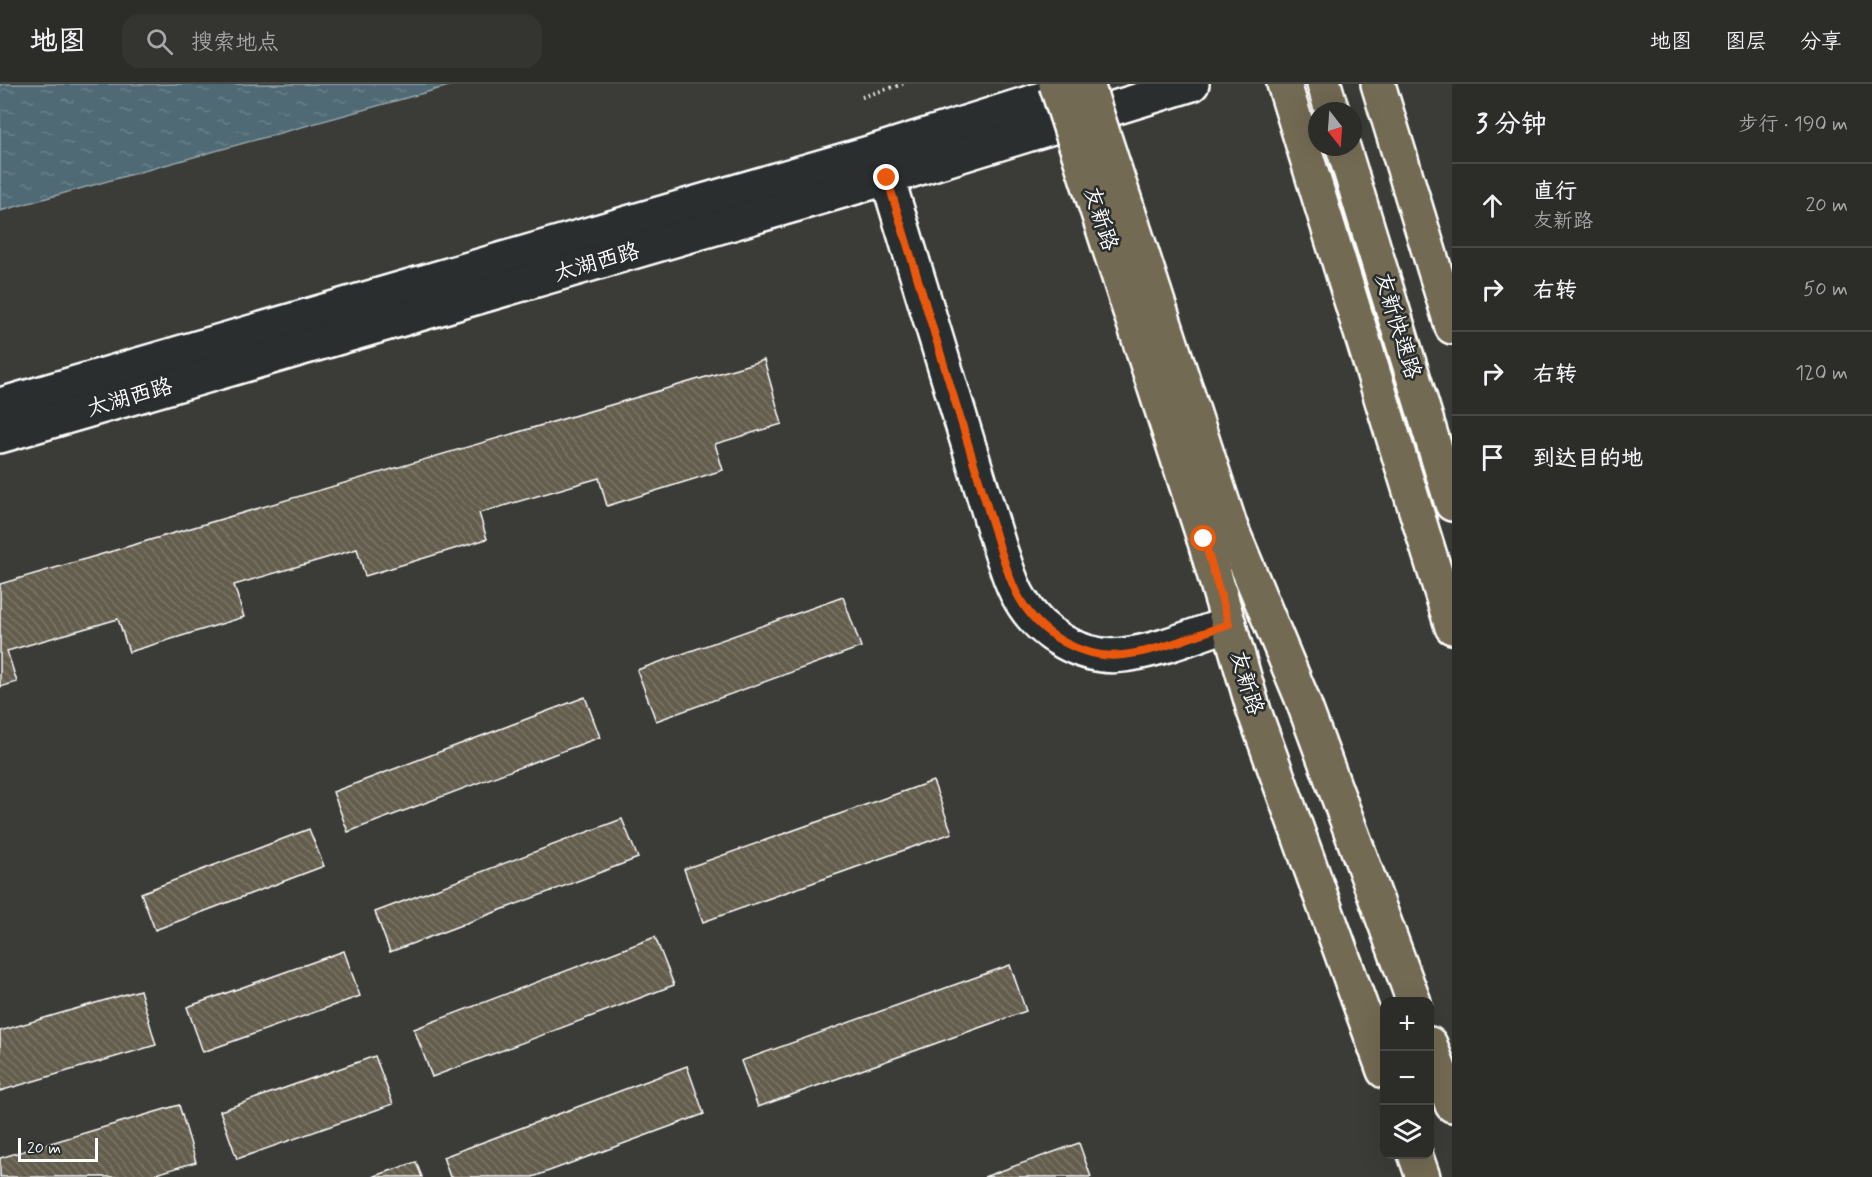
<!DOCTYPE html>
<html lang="zh">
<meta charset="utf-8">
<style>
body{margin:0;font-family:Mynerve,"LXGW WenKai TC",sans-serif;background:#343431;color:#f1f3f6}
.controls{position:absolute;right:18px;bottom:18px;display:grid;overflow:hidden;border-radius:12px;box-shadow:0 6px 24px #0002}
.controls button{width:54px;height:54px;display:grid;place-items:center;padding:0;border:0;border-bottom:2px solid #484846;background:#2c2c29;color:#f1f3f6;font:30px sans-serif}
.compass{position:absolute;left:1308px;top:18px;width:54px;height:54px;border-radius:50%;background:#2c2c29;box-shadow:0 6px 24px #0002;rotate:163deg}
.scale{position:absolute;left:18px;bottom:15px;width:80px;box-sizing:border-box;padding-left:6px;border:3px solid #fff;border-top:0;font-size:16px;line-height:21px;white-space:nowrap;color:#fff;-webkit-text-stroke:4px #2a2d2e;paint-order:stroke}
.stop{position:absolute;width:18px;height:18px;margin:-14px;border:4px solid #ea580c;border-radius:50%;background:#fff}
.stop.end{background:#ea580c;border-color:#fff;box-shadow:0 2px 6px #0008}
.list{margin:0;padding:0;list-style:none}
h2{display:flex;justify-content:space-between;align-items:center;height:78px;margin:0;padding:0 24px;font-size:26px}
h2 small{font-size:20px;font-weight:400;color:#a6a7a8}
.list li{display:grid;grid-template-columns:39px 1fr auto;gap:18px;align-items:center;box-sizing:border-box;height:84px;padding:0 24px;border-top:2px solid #484846}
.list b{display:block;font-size:22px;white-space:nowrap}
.list p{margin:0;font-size:20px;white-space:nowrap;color:#a6a7a8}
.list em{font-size:20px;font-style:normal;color:#a6a7a8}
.icon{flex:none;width:33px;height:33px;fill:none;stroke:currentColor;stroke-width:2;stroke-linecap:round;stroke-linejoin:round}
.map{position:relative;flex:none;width:1452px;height:1093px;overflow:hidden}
header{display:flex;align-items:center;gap:36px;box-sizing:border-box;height:84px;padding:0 30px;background:#2c2c29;border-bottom:2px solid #484846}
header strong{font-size:28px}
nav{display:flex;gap:33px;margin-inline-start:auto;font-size:21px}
.search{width:420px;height:54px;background:#343431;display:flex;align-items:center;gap:15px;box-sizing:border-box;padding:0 21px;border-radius:18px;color:#a6a7a8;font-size:22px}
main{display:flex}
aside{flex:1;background:#2c2c29}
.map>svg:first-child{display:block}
.water{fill:url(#water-ripples);stroke:#96a6ac;stroke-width:1.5}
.building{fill:url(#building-back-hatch);stroke:#fff;stroke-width:1.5}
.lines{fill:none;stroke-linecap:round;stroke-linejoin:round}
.secondary-casing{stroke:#fff;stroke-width:38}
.primary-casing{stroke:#fff;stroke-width:38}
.highway-casing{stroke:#fff;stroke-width:38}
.path{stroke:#fff;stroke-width:4;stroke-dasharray:1.5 4.5;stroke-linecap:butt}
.secondary{stroke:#2a2d2e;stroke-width:33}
.primary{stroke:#736b52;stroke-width:33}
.highway{stroke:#736b52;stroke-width:33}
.primary-bridge-casing{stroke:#fff;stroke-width:38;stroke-linecap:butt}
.primary-bridge{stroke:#736b52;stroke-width:33}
.route{stroke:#ea580c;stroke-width:8}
.labels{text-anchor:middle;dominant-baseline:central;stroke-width:5;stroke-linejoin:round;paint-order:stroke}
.street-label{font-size:22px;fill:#fff;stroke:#2a2d2e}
</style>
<header>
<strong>地图</strong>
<div class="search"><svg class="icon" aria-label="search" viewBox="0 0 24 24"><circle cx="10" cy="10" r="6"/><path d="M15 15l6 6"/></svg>搜索地点</div>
<nav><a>地图</a><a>图层</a><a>分享</a></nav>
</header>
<main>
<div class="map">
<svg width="1452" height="1093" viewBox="0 0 1452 1093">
<defs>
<pattern id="water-ripples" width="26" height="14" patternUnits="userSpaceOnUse" patternTransform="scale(1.5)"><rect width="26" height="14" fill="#506a75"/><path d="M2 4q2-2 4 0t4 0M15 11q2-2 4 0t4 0" fill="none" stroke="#6a808a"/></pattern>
<pattern id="building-back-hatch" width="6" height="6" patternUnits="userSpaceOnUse" patternTransform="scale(1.5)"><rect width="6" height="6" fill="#645d4d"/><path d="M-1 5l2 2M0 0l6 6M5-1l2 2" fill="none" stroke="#7b7568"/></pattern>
</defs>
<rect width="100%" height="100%" fill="#3b3b37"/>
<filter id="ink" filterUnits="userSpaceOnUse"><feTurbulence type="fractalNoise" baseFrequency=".0167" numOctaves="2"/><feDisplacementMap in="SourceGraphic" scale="12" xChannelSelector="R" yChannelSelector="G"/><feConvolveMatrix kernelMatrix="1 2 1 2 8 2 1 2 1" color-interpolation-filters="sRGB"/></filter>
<g filter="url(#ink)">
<polygon class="water" points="0,0 456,0 0,127"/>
<g class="building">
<polygon points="764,276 782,340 715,360 723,386 607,422 599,394 479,429 487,455 365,492 357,465 234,501 244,533 129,568 118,535 7,567 17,598 0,603 0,500"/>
<polygon points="843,513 861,563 656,637 637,586"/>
<polygon points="585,613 600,653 348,748 333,708"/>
<polygon points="933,697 952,749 703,838 684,785"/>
<polygon points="622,735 638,774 390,868 375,828"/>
<polygon points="309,745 324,782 155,846 141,809"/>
<polygon points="655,853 674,901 432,993 414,945"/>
<polygon points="344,867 360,912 203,968 187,923"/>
<polygon points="1010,881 1026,927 758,1023 741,977"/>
<polygon points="140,906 156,961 0,1007 0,947"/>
<polygon points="375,972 393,1020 237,1075 220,1027"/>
<polygon points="687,982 704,1030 533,1093 450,1093 443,1073"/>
<polygon points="179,1021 196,1078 146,1093 0,1093 0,1074"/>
<polygon points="1079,1059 1091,1093 984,1093"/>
<polygon points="416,1078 422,1093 372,1093"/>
</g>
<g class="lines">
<g class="secondary-casing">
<g id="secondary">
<path d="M881,73L1001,468C1007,484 1011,501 1020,515C1040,550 1082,576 1123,571C1159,567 1195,551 1229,540"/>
<polyline points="0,321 879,66 1086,1"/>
<polyline points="0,352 887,94 1192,0"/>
</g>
</g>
<g class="primary-casing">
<g id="primary">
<polyline points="1231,444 1301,612 1414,918"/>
<polyline points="1204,455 1254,627 1384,987"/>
<polyline points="1430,960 1452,1021"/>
<polyline points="1415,1070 1423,1093"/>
</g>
</g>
<g class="highway-casing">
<g id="highway">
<polyline points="1284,0 1452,543"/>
<polyline points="1324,0 1332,27"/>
<polyline points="1378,0 1452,243"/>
<polyline points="1343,63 1452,420"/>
</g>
</g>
<polyline class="path" points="862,13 903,0"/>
<use href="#secondary" class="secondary"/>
<use href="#primary" class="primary"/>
<use href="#highway" class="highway"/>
<g class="primary-bridge-casing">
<g id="primary-bridge">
<polyline points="1056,0 1204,455"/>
<polyline points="1087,0 1231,444"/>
</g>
</g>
<use href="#primary-bridge" class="primary-bridge"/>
</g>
</g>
<g class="lines" filter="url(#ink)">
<path class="route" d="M887,94L1001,468C1007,484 1011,501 1020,515C1040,550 1082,576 1123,571C1159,567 1195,551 1229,540L1204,455"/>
</g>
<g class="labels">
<g class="street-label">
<text transform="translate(1100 135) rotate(72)">友新路</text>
<text transform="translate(597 179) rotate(-16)">太湖西路</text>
<text transform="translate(1397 242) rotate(73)">友新快速路</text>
<text transform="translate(130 314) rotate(-16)">太湖西路</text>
<text transform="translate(1246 599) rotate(73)">友新路</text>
</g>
</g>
</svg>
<div class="controls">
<button>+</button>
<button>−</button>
<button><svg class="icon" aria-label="layers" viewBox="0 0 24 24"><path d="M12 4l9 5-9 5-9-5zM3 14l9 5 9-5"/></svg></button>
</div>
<svg class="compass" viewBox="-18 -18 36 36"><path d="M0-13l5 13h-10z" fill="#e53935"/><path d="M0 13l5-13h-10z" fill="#a6a7a8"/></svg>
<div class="scale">20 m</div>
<div class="stop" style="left:1204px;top:455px"></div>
<div class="stop end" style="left:887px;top:94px"></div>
</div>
<aside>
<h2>3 分钟<small>步行 · 190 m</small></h2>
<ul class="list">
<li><svg class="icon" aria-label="ahead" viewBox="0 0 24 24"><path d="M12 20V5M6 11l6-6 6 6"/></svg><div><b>直行</b><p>友新路</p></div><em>20 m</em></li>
<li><svg class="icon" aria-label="right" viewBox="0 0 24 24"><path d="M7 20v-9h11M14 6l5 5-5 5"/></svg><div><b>右转</b></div><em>50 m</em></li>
<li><svg class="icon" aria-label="right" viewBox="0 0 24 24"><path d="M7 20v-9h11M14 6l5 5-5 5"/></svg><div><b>右转</b></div><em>120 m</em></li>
<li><svg class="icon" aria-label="arrive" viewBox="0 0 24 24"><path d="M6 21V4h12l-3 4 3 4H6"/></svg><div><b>到达目的地</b></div></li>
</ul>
</aside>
</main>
